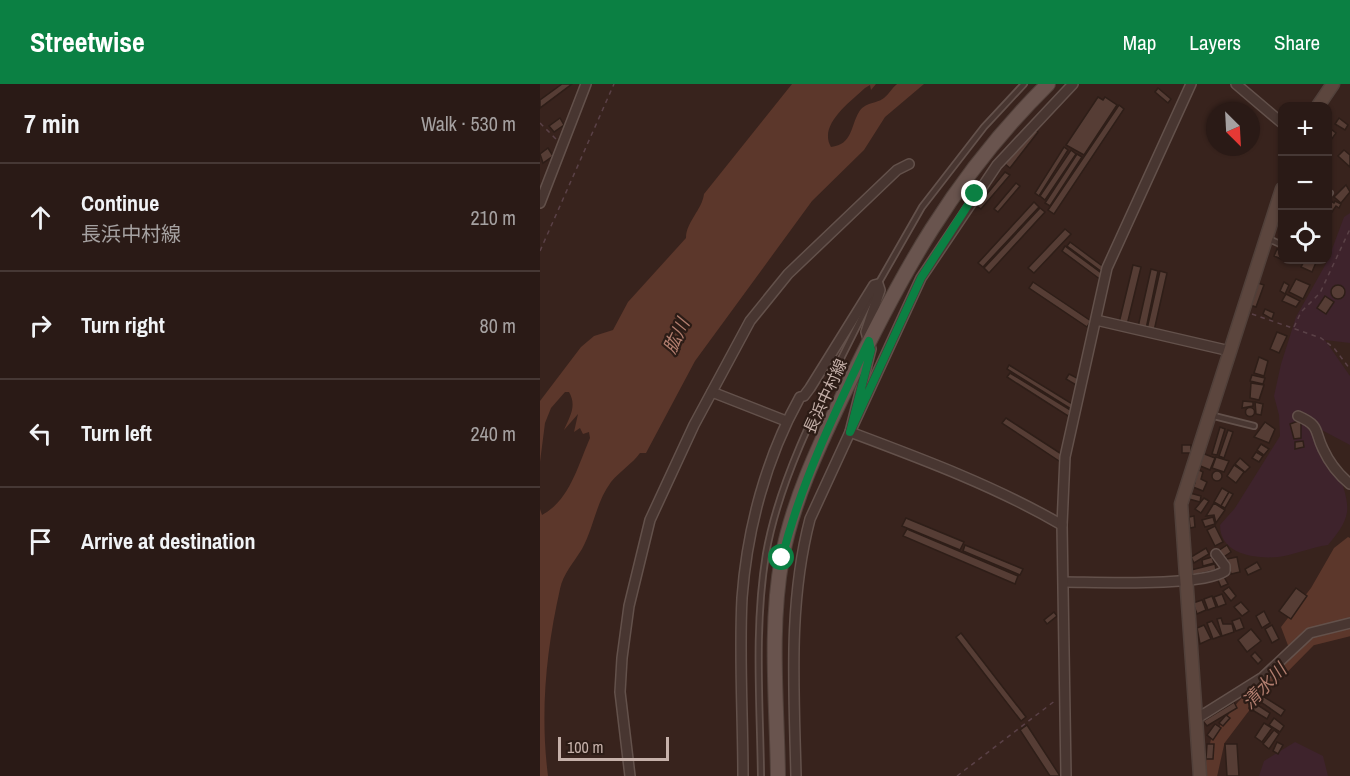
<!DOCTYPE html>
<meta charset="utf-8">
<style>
body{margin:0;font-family:"Archivo Narrow","Noto Sans JP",sans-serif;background:#362723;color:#f1f3f6}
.controls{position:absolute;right:18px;top:18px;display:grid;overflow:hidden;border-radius:12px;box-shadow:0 2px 4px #0004}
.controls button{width:54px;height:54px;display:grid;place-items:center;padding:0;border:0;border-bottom:2px solid #463835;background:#2a1a16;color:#f1f3f6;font:30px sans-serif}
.compass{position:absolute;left:666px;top:18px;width:54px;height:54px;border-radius:50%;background:#2a1a16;box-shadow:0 2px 4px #0004;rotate:156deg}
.scale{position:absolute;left:18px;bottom:15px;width:111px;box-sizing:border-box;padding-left:6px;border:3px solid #c6b1aa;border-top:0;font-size:16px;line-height:21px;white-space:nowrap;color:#c6b1aa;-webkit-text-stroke:4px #2c1c16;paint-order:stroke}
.stop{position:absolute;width:18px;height:18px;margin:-14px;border:4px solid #0b8043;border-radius:50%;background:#fff}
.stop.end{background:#0b8043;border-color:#fff;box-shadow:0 2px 6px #0008}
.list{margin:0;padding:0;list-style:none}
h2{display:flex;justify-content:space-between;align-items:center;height:78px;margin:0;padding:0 24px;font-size:26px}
h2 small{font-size:20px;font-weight:400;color:#a5a1a1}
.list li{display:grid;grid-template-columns:39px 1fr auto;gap:18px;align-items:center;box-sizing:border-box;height:108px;padding:0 24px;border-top:2px solid #463835}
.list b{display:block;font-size:22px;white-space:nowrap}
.list p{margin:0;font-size:20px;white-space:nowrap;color:#a5a1a1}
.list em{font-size:20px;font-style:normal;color:#a5a1a1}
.icon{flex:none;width:33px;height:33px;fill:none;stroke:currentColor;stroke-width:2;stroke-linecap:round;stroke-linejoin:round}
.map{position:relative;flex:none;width:810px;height:692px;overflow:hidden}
header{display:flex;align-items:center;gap:36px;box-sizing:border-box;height:84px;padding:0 30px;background:#0b8043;color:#fff}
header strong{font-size:28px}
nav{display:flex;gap:33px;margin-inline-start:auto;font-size:21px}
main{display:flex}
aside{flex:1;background:#2a1a16}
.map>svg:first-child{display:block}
.green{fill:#3e232c}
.water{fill:#5c372b}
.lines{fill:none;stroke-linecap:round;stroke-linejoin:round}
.river{stroke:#5c372b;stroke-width:14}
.building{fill:#563d35;stroke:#2e1e18;stroke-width:1.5}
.lane-casing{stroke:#63514b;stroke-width:8}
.street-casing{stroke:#63514b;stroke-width:12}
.secondary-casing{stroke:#51403a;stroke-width:15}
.primary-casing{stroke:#51403a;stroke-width:16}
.path{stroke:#5a4147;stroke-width:1.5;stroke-dasharray:4.5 4.5;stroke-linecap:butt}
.lane{stroke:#483631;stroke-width:4.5}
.street{stroke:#483631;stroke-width:9}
.secondary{stroke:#5c463e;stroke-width:12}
.primary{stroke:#69544e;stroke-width:14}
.route{stroke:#0b8043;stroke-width:8}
.labels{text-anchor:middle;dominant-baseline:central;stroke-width:4.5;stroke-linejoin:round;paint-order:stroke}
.street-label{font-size:16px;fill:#c6b1aa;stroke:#2c1c16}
.water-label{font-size:18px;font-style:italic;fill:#b27e6f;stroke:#2c1c16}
</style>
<header>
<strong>Streetwise</strong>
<nav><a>Map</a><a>Layers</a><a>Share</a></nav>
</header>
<main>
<aside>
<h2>7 min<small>Walk · 530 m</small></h2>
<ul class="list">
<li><svg class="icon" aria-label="ahead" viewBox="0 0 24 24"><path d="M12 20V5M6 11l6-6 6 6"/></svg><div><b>Continue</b><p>長浜中村線</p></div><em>210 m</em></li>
<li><svg class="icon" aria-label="right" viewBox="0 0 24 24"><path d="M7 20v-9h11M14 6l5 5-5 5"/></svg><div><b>Turn right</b></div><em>80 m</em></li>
<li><svg class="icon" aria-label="left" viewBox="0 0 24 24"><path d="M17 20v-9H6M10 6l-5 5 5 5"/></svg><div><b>Turn left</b></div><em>240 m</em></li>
<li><svg class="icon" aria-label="arrive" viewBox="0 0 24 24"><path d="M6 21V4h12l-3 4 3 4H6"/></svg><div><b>Arrive at destination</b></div></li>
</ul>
</aside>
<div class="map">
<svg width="810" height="692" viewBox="0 0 810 692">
<rect width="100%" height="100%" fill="#38231d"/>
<g class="green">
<path d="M810,129V259L785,256L810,292V361L778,344C787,365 810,406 807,428C805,441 796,451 788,461C771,463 755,471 738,473C714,475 680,470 680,441L695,424L740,352L739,331L734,312L741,280L756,233L788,176L804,133Z"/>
<polygon points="755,658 783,672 788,692 719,692 724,677"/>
</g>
<g class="water">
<path d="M252,0H336L331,6L330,1L325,4C310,18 278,41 291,63C313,60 310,43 319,28C325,18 336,20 344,14C349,10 352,4 357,0H384L345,33L324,66L272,117L155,277L106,369H100C92,380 80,387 71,398C56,418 54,443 42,465C34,478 23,490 20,505C6,567 0,629 8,692H0V425L2,431C30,416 38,381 50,354L49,348L43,350L40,344L34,348L38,330L24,346C30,332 37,322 29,308H25L11,324L5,339L0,378V317L41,263L54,252L73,246L88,218L146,154C146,138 162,126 164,110Z"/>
<polygon points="808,453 810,454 810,536 769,546 749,564 741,543 771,504 794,464"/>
</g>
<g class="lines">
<polyline class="river" points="670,692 678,656 703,623 770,555 810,545"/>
</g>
<g class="building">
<polygon points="22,0 32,0 0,24 0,16"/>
<polygon points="618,4 631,15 628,19 615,8"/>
<polygon points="558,13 563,16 565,13 577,21 544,71 526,61"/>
<polygon points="579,21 584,25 514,130 508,126"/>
<polygon points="20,34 24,41 14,48 9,42"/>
<polygon points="799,34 808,41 805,46 795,40"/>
<polygon points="788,43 796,49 791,56 788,54"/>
<polygon points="493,44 498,48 470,84 465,80"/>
<polygon points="524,63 528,66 499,112 495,109"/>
<polygon points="8,64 13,72 3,79 0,70"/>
<polygon points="531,66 536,70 505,116 500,112"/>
<polygon points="804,66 810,71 810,83 798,72"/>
<polygon points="537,70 542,73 510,122 505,119"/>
<polygon points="465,88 470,91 441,125 437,122"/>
<polygon points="476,99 480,102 458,128 454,125"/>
<polygon points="806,101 810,108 801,119 794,113"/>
<polygon points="789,116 794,119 795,117 801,120 799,124 796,122 792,128 788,126"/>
<polygon points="494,118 499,123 443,183 438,179"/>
<polygon points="500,124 505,128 449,189 444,184"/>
<polygon points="525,145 531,150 494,189 488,184"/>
<polygon points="530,158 565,184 562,188 527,162"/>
<polygon points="525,162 564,191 561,196 522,167"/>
<polygon points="737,165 742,167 742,176 753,176 751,179 734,172"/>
<polygon points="765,176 777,176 772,188 761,183"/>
<polygon points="593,181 601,183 587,241 579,239"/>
<polygon points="611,185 618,187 606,245 598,243"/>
<polygon points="620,187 627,189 614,247 607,245"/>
<polygon points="756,195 770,201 763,215 749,208"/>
<polygon points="493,198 551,237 547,243 489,204"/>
<polygon points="744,198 749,201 745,210 740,207"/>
<polygon points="718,199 724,201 716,223 710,221"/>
<circle cx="798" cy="208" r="7"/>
<polygon points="746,210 760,217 756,223 742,217"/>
<polygon points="785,212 794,218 786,230 777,224"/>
<polygon points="725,225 734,229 732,235 723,230"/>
<polygon points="737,248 747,252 739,269 730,265"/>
<polygon points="719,273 728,277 724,292 714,289"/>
<polygon points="469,281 534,321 531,325 467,285"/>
<polygon points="470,289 532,327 528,332 467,293"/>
<polygon points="529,290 539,295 536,301 526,295"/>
<polygon points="712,291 725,294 723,300 710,297"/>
<polygon points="711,299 724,301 719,316 710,314"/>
<polygon points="703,317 713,318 713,322 702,324"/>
<polygon points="715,318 723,320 721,331 716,330"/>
<circle cx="710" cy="328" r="4.5"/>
<polygon points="466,334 523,371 519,377 462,339"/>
<polygon points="761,336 761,354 754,355 750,340"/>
<polygon points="725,338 735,345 729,359 714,353"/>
<polygon points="680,343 685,345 677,371 672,370"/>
<polygon points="688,346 693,348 684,374 679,372"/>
<polygon points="763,357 764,363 755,365 755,358"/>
<polygon points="721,360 729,365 724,371 717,366"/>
<rect x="642" y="361" width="9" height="8"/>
<polygon points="716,368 723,372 719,378 712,374"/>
<polygon points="662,369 675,374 670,386 658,381"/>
<polygon points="676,373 689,377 684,388 672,384"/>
<polygon points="700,374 710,383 705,388 695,380"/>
<polygon points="694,381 704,388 696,399 687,392"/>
<polygon points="657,385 663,388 661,395 667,398 663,407 653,403 655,399 652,398"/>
<circle cx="677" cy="392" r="5"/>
<polygon points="682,404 689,408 681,422 674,418"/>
<polygon points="689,408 693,410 685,424 681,422"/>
<polygon points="650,409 661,412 660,418 649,415"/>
<polygon points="664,414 669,417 661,429 655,425"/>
<polygon points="674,419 685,426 676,439 674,431 666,432"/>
<polygon points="654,432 655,443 650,444 649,433"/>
<polygon points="673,433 675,440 665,443 662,436"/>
<polygon points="366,434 424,458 420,466 362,442"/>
<polygon points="675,442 683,458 675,462 667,446"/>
<polygon points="367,445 478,492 475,500 363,452"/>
<polygon points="425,461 483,485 480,491 423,467"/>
<polygon points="687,461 691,468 682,474 678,467"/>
<polygon points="666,464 669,470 654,479 651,473"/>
<polygon points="672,473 674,479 663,482 662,476"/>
<polygon points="697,473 700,488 691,490 687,475"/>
<polygon points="717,478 721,485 708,491 705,485"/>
<polygon points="675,480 676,486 653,491 651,486"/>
<polygon points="683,491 688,500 681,503 677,494"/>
<polygon points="689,503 696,512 691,517 683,507"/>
<polygon points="756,504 767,512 751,535 739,527"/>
<polygon points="682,510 686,520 678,523 674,513"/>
<polygon points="672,512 676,523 668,526 664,515"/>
<polygon points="662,516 666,526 657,530 653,519"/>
<polygon points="701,518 709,527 702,532 694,523"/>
<polygon points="724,527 730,539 722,544 716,532"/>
<polygon points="514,528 517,532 507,540 504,536"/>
<polygon points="681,534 683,540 692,540 694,548 682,552 677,535"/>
<polygon points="700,534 704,544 696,547 692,537"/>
<polygon points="672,537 681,552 673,555 667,539"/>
<polygon points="664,541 671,555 660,560 657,544"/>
<polygon points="732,541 739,555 732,559 725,545"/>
<polygon points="711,545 721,557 707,568 698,556"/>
<polygon points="421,549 486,633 481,637 416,553"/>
<polygon points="715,568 722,576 718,580 711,572"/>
<polygon points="721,611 745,626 741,632 718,616"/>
<polygon points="694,618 697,624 667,642 663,637"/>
<polygon points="713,618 730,629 727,635 709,624"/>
<polygon points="686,631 690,634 683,642 679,639"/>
<polygon points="734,634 744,642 740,648 729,641"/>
<polygon points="724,639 732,644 722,658 715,653"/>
<polygon points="675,640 681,644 673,656 667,651"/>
<polygon points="487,641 520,692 510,692 480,646"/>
<polygon points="734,646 739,650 729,665 723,660"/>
<polygon points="737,658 743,661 738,670 733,667"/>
<polygon points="667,660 674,660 673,675 666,675"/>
<polygon points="685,660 697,660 699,692 687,692"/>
</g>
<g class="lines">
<g class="lane-casing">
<g id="lane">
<polyline points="788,108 790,109"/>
<polyline points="727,154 742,161"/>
<polyline points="338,200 382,123 444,43 484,0"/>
<polyline points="670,331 714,342"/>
<path d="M221,692C220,618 214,543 226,470C241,383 295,289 333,210"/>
</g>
</g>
<g class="street-casing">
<g id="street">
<polyline points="696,0 742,39"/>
<polyline points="0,119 46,0"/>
<polyline points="556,236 690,267"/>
<polyline points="172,308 246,337"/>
<path d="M758,332C781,342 774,347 783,365C789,378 799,391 810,400"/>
<path d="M524,498C556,498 662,503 685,487V482L676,470"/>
<polyline points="656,635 723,593 770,549 810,539"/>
<polyline points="90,692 80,608 82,574 89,522 110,436 154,341 210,237 248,190 357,86 369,80"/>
<path d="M203,692C203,633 199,573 202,514C207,445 226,374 260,313L264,312L270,304L334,201L338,200L340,206L326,248L331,265L310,348C382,375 455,402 522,441"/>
<path d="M256,692C254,605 248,519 270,435L381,194L457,81L533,0"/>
<polyline points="526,692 522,441 525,373 567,184 651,0"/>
</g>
</g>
<g class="secondary-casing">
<g id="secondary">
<polyline points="778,22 793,0"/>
<polyline points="660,692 641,420 742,105"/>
</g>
</g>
<g class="primary-casing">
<path id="primary" d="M238,692C237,620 229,545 242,474C253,416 279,362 304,309C361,190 413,94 508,0"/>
</g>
<g class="path">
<polyline points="0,39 16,55"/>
<polyline points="0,167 74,0"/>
<polyline points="712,230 781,254 794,264 810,285"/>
<polyline points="754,243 761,228 780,209 810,145"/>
<polyline points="417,692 516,616"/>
</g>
<use href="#lane" class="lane"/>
<use href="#street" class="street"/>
<use href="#secondary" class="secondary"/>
<use href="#primary" class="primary"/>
</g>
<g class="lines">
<path class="route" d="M242,474C261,398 295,328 329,257L331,266L310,348L381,194L435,110"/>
</g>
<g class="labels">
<g class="street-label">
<text transform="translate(285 312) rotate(-65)">長浜中村線</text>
</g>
<g class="water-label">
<text transform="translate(136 252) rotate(-65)">肱川</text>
<text transform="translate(724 602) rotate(-46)">清水川</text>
</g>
</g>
</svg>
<div class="controls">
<button>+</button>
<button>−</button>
<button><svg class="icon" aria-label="locate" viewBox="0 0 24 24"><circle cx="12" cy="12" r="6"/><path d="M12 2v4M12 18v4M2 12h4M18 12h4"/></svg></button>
</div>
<svg class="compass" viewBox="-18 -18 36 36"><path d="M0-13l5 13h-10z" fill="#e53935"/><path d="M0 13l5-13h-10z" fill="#a5a1a1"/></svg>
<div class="scale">100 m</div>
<div class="stop" style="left:242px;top:474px"></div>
<div class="stop end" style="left:435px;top:110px"></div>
</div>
</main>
